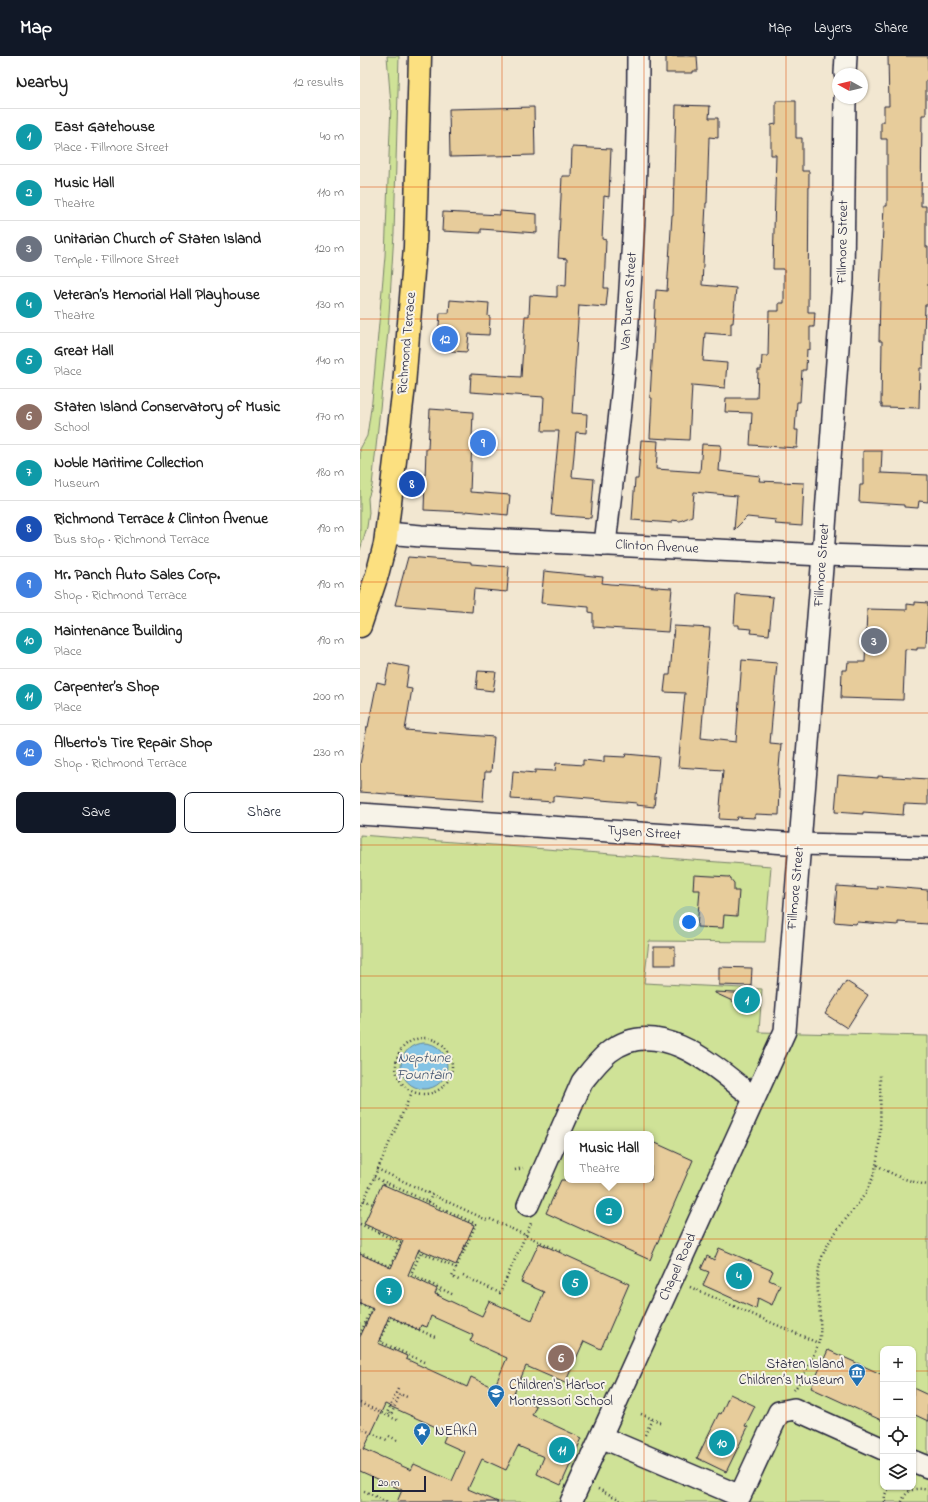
<!DOCTYPE html>
<meta charset="utf-8">
<style>
body{margin:0;font-family:"Indie Flower",sans-serif;background:#f6f6f6;color:#222}
.controls{position:absolute;right:12px;bottom:12px;display:grid;overflow:hidden;border-radius:8px;box-shadow:0 1px 3px #0004}
.controls button{width:36px;height:36px;display:grid;place-items:center;padding:0;border:0;border-bottom:1px solid #e0e0e0;background:#fff;color:#222;font:20px sans-serif}
.compass{position:absolute;left:472px;top:12px;width:36px;height:36px;border-radius:50%;background:#fff;box-shadow:0 1px 3px #0004;rotate:278deg}
.scale{position:absolute;left:12px;bottom:10px;width:54px;box-sizing:border-box;padding-left:4px;border:2px solid #22223b;border-top:0;font-size:11px;line-height:14px;white-space:nowrap;color:#22223b;-webkit-text-stroke:3px #f7f3e8;paint-order:stroke}
.you{position:absolute;left:329px;top:866px;width:14px;height:14px;margin:-10px;border:3px solid #fff;border-radius:50%;background:#1a73e8;box-shadow:0 0 0 6px #1a73e833}
.badge{display:grid;place-items:center;width:26px;height:26px;border-radius:50%;background:#111827;color:#fff;font-size:13px;font-weight:700}
.pin{position:absolute;translate:-50% -50%;border:2px solid #fff;box-shadow:0 1px 4px #0006}
.popup{position:absolute;left:204px;top:1075px;width:90px;height:52px;box-sizing:border-box;display:grid;place-content:center;border-radius:8px;background:#fff;filter:drop-shadow(0 1px 3px #0005);font-size:13px;white-space:nowrap;color:#767676}
.popup b{font-size:15px;color:#222}
.popup::after{content:'';position:absolute;left:50%;top:100%;margin-left:-8px;border:8px solid transparent;border-top-color:#fff}
.list{margin:0;padding:0;list-style:none}
h2{display:flex;justify-content:space-between;align-items:center;height:52px;margin:0;padding:0 16px;font-size:17px}
h2 small{font-size:13px;font-weight:400;color:#767676}
.list li{display:grid;grid-template-columns:26px 1fr auto;gap:12px;align-items:center;box-sizing:border-box;height:56px;padding:0 16px;border-top:1px solid #e0e0e0}
.list b{display:block;font-size:15px;white-space:nowrap}
.list p{margin:0;font-size:13px;white-space:nowrap;color:#767676}
.list em{font-size:13px;font-style:normal;color:#767676}
.actions{display:flex;gap:8px;padding:12px 16px}
.actions a{flex:1;padding:9px 0;border:1px solid #111827;border-radius:8px;text-align:center;font-size:14px;color:#111827}
.actions .main{background:#111827;color:#fff}
.icon{flex:none;width:22px;height:22px;fill:none;stroke:currentColor;stroke-width:2;stroke-linecap:round;stroke-linejoin:round}
.map{position:relative;flex:none;width:568px;height:1446px;overflow:hidden}
header{display:flex;align-items:center;gap:24px;box-sizing:border-box;height:56px;padding:0 20px;background:#111827;color:#fff}
header strong{font-size:19px}
nav{display:flex;gap:22px;margin-inline-start:auto;font-size:14px}
main{display:flex}
aside{flex:1;background:#fff}
.map>svg:first-child{display:block}
.green{fill:#cfe297;stroke:#788269;fill-rule:evenodd}
.water{fill:#84c3e4;stroke:#5d83a0}
.building{fill:#e7cc9b;stroke:#22223b;fill-rule:evenodd}
.lines{fill:none;stroke-linecap:round;stroke-linejoin:round}
.minor-casing{stroke:#22223b;stroke-width:24}
.major-casing{stroke:#22223b;stroke-width:25}
.path{stroke:#22223b;stroke-width:2.5;stroke-dasharray:1 3;stroke-linecap:butt}
.minor{stroke:#f7f3e8;stroke-width:21}
.major{stroke:#fce080;stroke-width:22}
.grid{fill:none;stroke:#de560e;stroke-width:1;stroke-opacity:0.55}
.labels{text-anchor:middle;dominant-baseline:central;stroke-width:4;stroke-linejoin:round;paint-order:stroke}
.street-label{font-size:14px;fill:#22223b;stroke:#f7f3e8}
.poi-label{font-size:14px;fill:#22223b;stroke:#f7f3e8;text-anchor:start}
.water-label{font-size:15px;font-style:italic;fill:#3f526e;stroke:#f7f3e8}
</style>
<header>
<strong>Map</strong>
<nav><a>Map</a><a>Layers</a><a>Share</a></nav>
</header>
<main>
<aside>
<h2>Nearby<small>12 results</small></h2>
<ul class="list">
<li><span class="badge" style="background:#0f9aa8">1</span><div><b>East Gatehouse</b><p>Place · Fillmore Street</p></div><em>40 m</em></li>
<li><span class="badge" style="background:#0f9aa8">2</span><div><b>Music Hall</b><p>Theatre</p></div><em>110 m</em></li>
<li><span class="badge" style="background:#6b7280">3</span><div><b>Unitarian Church of Staten Island</b><p>Temple · Fillmore Street</p></div><em>120 m</em></li>
<li><span class="badge" style="background:#0f9aa8">4</span><div><b>Veteran’s Memorial Hall Playhouse</b><p>Theatre</p></div><em>130 m</em></li>
<li><span class="badge" style="background:#0f9aa8">5</span><div><b>Great Hall</b><p>Place</p></div><em>140 m</em></li>
<li><span class="badge" style="background:#8d6e63">6</span><div><b>Staten Island Conservatory of Music</b><p>School</p></div><em>170 m</em></li>
<li><span class="badge" style="background:#0f9aa8">7</span><div><b>Noble Maritime Collection</b><p>Museum</p></div><em>180 m</em></li>
<li><span class="badge" style="background:#1a4fb4">8</span><div><b>Richmond Terrace &amp; Clinton Avenue</b><p>Bus stop · Richmond Terrace</p></div><em>190 m</em></li>
<li><span class="badge" style="background:#3f7fe0">9</span><div><b>Mr. Panch Auto Sales Corp.</b><p>Shop · Richmond Terrace</p></div><em>190 m</em></li>
<li><span class="badge" style="background:#0f9aa8">10</span><div><b>Maintenance Building</b><p>Place</p></div><em>190 m</em></li>
<li><span class="badge" style="background:#0f9aa8">11</span><div><b>Carpenter’s Shop</b><p>Place</p></div><em>200 m</em></li>
<li><span class="badge" style="background:#3f7fe0">12</span><div><b>Alberto's Tire Repair Shop</b><p>Shop · Richmond Terrace</p></div><em>230 m</em></li>
</ul>
<div class="actions"><a class="main">Save</a><a>Share</a></div>
</aside>
<div class="map">
<svg width="568" height="1446" viewBox="0 0 568 1446">
<rect width="100%" height="100%" fill="#f2e7d1"/>
<filter id="ink" filterUnits="userSpaceOnUse"><feTurbulence type="fractalNoise" baseFrequency=".025" numOctaves="2"/><feDisplacementMap in="SourceGraphic" scale="8" xChannelSelector="R" yChannelSelector="G"/><feConvolveMatrix kernelMatrix="1 2 1 2 8 2 1 2 1" color-interpolation-filters="sRGB"/></filter>
<g filter="url(#ink)">
<g class="green">
<polygon points="27,0 39,0 34,177 28,275 12,430 8,442 9,457 7,471 0,494 0,393 7,380 12,345 25,200 31,49"/>
<path d="M0,779L411,810L405,886L289,885L284,927L402,933L399,976L568,980V1446H0ZM207,1078H291V1124H207ZM523,1293H553V1431H523Z"/>
</g>
<circle class="water" cx="64" cy="1010" r="23"/>
<g class="building">
<polygon points="306,0 337,0 338,15 333,15 333,17 306,17"/>
<polygon points="528,0 568,0 568,24 566,24 566,59 562,59 561,150 566,150 566,191 568,191 568,249 565,249 563,312 560,312 559,352 522,351 522,348 521,348 522,285 519,285 520,237 524,150 527,150 527,83 521,83 521,66 524,66 524,50 529,50"/>
<polygon points="416,45 436,45 436,82 442,82 442,115 449,115 448,256 455,256 454,271 450,271 450,294 447,293 446,314 442,314 440,346 437,346 435,374 438,374 437,392 390,389 392,357 365,356 366,342 397,342 398,314 401,314 402,300 408,300 409,255 419,255 419,247 424,247 424,213 413,213 416,99 411,99 411,69 416,68"/>
<polygon points="316,49 350,50 349,62 358,62 358,82 349,81 347,147 346,147 342,229 376,232 373,267 371,267 371,279 345,277 343,305 367,307 365,332 332,329 329,384 290,382 292,342 290,342 296,234 307,235 312,159 313,159"/>
<polygon points="174,51 175,99 90,101 89,53"/>
<polygon points="212,91 251,93 249,141 244,140 242,183 246,184 244,232 248,232 246,251 219,249 212,357 227,358 226,377 216,376 212,421 234,423 231,462 191,459 199,375 182,375 184,341 110,336 111,318 161,321 165,260 169,260 170,239 197,241 197,229 206,230 207,203 198,202 202,120 211,120"/>
<polygon points="140,155 177,158 177,177 121,173 121,177 82,175 83,156 140,159"/>
<polygon points="90,244 129,247 128,260 130,261 129,279 109,278 107,296 77,294 80,257 89,257"/>
<polygon points="70,353 113,356 110,436 150,439 148,459 106,455 106,456 64,454 66,393 68,393"/>
<polygon points="281,384 298,385 296,413 340,416 342,388 361,389 359,415 400,420 399,425 444,427 442,470 415,468 416,464 387,461 374,474 377,440 334,436 332,460 320,465 312,464 312,467 272,464 275,423 278,423"/>
<polygon points="503,395 522,395 521,417 568,419 568,446 559,445 558,452 544,451 544,449 499,446 500,429 503,429"/>
<polygon points="48,501 111,506 111,508 149,511 147,536 114,533 112,556 86,554 86,553 35,549"/>
<polygon points="184,515 243,521 242,527 250,528 312,532 308,576 233,571 233,557 229,556 229,551 181,547"/>
<polygon points="376,538 413,541 409,579 391,577 392,573 379,572 379,569 374,569"/>
<polygon points="555,546 568,547 566,591 557,591 557,594 545,593 543,644 481,642 482,614 487,614 488,606 505,606 507,553 547,554 547,548 555,549"/>
<polygon points="314,570 350,572 341,682 376,686 382,604 417,607 410,687 421,688 418,723 419,734 420,734 419,759 395,758 395,762 377,761 376,764 359,763 363,714 318,711 325,637 304,636 306,619 310,619"/>
<polygon points="29,607 49,611 46,632 52,633 45,674 134,681 131,716 125,716 123,745 0,736 0,708 7,671 8,671 17,626 25,628"/>
<polygon points="118,615 136,616 133,635 116,633"/>
<polygon points="266,698 299,701 294,751 276,749 277,747 193,740 193,746 151,743 153,715 175,717 175,714 195,715 196,707 223,709 223,704 244,706 244,700 265,701"/>
<polygon points="478,719 518,722 518,720 568,723 568,749 544,748 543,759 503,756 503,758 475,756"/>
<polygon points="334,819 369,821 374,827 374,835 379,835 377,860 364,859 363,872 337,871 340,834 333,834"/>
<polygon points="477,830 518,833 518,830 568,834 568,868 538,866 538,869 497,866 496,868 474,866"/>
<rect x="294" y="891" width="21" height="18"/>
<polygon points="359,911 392,912 391,930 359,929"/>
<polygon points="486,925 508,939 487,972 465,958"/>
<polygon points="355,936 395,938 394,955 355,937"/>
<polygon points="291,1085 333,1104 290,1204 186,1157 201,1124 291,1124"/>
<path d="M22,1128L114,1169L96,1209L59,1193L48,1219L77,1233L75,1238L122,1260L129,1245L172,1264L184,1236L161,1226L179,1187L269,1228L241,1293L224,1285L205,1327L166,1310L153,1340L176,1350L172,1359L222,1382L201,1429L177,1418L184,1401L158,1390L146,1414L122,1403L108,1433L138,1446H37L42,1434L0,1415V1281L13,1253L0,1247V1198L31,1212L43,1185L4,1168ZM29,1260L59,1274L61,1269L67,1271L71,1260L113,1279L110,1285L147,1302L134,1332L111,1321L107,1331L46,1303L47,1300L18,1287ZM25,1348L87,1376L83,1386L105,1396L92,1425L54,1408L51,1414L4,1393Z"/>
<polygon points="359,1192 413,1215 409,1224 420,1229 412,1249 398,1242 396,1253 343,1229 349,1216 341,1213 347,1200 354,1204"/>
<polygon points="468,1294 523,1319 523,1365 451,1332"/>
<polygon points="553,1332 568,1339 568,1365 553,1358"/>
<polygon points="370,1338 395,1350 385,1370 388,1371 366,1416 337,1402 359,1357 361,1358"/>
</g>
<g class="lines">
<g class="minor-casing">
<g id="minor">
<polyline points="485,18 486,0"/>
<polyline points="27,477 61,480 463,499 568,502"/>
<path d="M245,489C252,424 261,358 266,293C273,196 278,98 278,0"/>
<polyline points="0,758 440,788 568,791"/>
<path d="M168,1149L222,1026C230,1016 238,1005 249,996C298,957 357,1012 394,1042"/>
<polyline points="241,1381 380,1440 419,1356 434,1353 523,1393"/>
<polyline points="553,1405 568,1411"/>
<polyline points="211,1446 425,975 463,499 483,223 485,42"/>
</g>
</g>
<g class="major-casing">
<polyline id="major" points="0,570 17,519 25,488 44,330 55,191 60,0"/>
</g>
<g class="path">
<circle cx="64" cy="1010" r="28"/>
<path d="M517,1109C532,1119 550,1126 568,1129"/>
<polyline points="17,1113 129,1165"/>
<polyline points="155,1114 163,1112"/>
<polyline points="14,1121 116,1168 96,1212 61,1196 51,1218 94,1239"/>
<polyline points="4,1144 13,1148"/>
<polyline points="69,1146 72,1138"/>
<polyline points="0,1153 52,1036"/>
<polyline points="130,1163 200,1195"/>
<polyline points="0,1168 41,1187 30,1211 0,1197"/>
<polyline points="96,1212 92,1221 101,1225"/>
<polyline points="103,1220 140,1237 171,1167"/>
<polyline points="330,1231 458,1287"/>
<polyline points="78,1239 81,1232"/>
<polyline points="0,1248 12,1253 0,1278"/>
<polyline points="64,1306 21,1286 22,1284 20,1283 30,1261 75,1281"/>
<polyline points="38,1333 27,1357 31,1359 40,1338 47,1341"/>
<path d="M434,1334C441,1326 460,1289 460,1280C462,1254 453,1229 461,1204C469,1178 492,1159 506,1136C524,1107 520,1051 520,1017"/>
<polyline points="0,1347 37,1364"/>
<polyline points="281,1358 302,1367"/>
<polyline points="0,1372 27,1384"/>
<polyline points="285,1379 292,1363"/>
<polyline points="29,1380 37,1384"/>
<polyline points="541,1431 550,1434"/>
<polyline points="238,1433 265,1446"/>
<polyline points="4,1435 27,1446"/>
<path d="M525,1446C524,1438 526,1434 533,1431"/>
<path d="M542,1446C546,1433 556,1431 568,1434"/>
</g>
<use href="#minor" class="minor"/>
<use href="#major" class="major"/>
</g>
</g>
<path class="grid" d="M142,0V1446M284,0V1446M426,0V1446M0,131H568M0,263H568M0,394H568M0,526H568M0,657H568M0,789H568M0,920H568M0,1052H568M0,1183H568M0,1315H523M553,1315H568"/>
<defs>
<g id="museum-pin" transform="scale(0.9)"><path d="M0 17L-7.5 6A9.5 9.5 0 1 1 7.5 6Z" fill="#1f6fb2" stroke="#f7f3e8"/><path d="M0-6L6-3V-2H-6V-3ZM-5-1h2V3h-2ZM-1-1h2V3h-2ZM3-1h2V3H3ZM-6 4H6V6H-6Z" fill="#fff"/></g>
<g id="school-pin" transform="scale(0.9)"><path d="M0 17L-7.5 6A9.5 9.5 0 1 1 7.5 6Z" fill="#1f6fb2" stroke="#f7f3e8"/><path d="M0-5L7-2L0 1L-7-2ZM-4 1L0 2.5L4 1V4Q0 6-4 4Z" fill="#fff"/></g>
<g id="sight-pin" transform="scale(0.9)"><path d="M0 17L-7.5 6A9.5 9.5 0 1 1 7.5 6Z" fill="#1f6fb2" stroke="#f7f3e8"/><path d="M0-6L1.8-2.2L6-1.7L2.9 1.2L3.7 5.4L0 3.3L-3.7 5.4L-2.9 1.2L-6-1.7L-1.8-2.2Z" fill="#fff"/></g>
</defs>
<g fill-rule="evenodd">
<use href="#museum-pin" x="497" y="1316"/>
<use href="#school-pin" x="136" y="1337"/>
<use href="#sight-pin" x="62" y="1375"/>
</g>
<g class="labels">
<g class="street-label">
<text transform="translate(483 186) rotate(-89)">Fillmore Street</text>
<text transform="translate(269 245) rotate(-86)">Van Buren Street</text>
<text transform="translate(47 287) rotate(-85)">Richmond Terrace</text>
<text transform="translate(297 491) rotate(3)">Clinton Avenue</text>
<text transform="translate(462 509) rotate(-86)">Fillmore Street</text>
<text transform="translate(284 777) rotate(4)">Tysen Street</text>
<text transform="translate(436 832) rotate(-85)">Fillmore Street</text>
<text transform="translate(318 1211) rotate(-66)">Chapel Road</text>
</g>
<g class="poi-label">
<text x="484" y="1308" text-anchor="end">Staten Island<tspan x="484" dy="16">Children’s Museum</tspan></text>
<text x="149" y="1329">Children's Harbor<tspan x="149" dy="16">Montessori School</tspan></text>
<text x="75" y="1375">NEAKA</text>
</g>
<g class="water-label">
<text x="64" y="1002">Neptune<tspan x="64" dy="17">Fountain</tspan></text>
</g>
</g>
</svg>
<div class="controls">
<button>+</button>
<button>−</button>
<button><svg class="icon" aria-label="locate" viewBox="0 0 24 24"><circle cx="12" cy="12" r="6"/><path d="M12 2v4M12 18v4M2 12h4M18 12h4"/></svg></button>
<button><svg class="icon" aria-label="layers" viewBox="0 0 24 24"><path d="M12 4l9 5-9 5-9-5zM3 14l9 5 9-5"/></svg></button>
</div>
<svg class="compass" viewBox="-18 -18 36 36"><path d="M0-13l5 13h-10z" fill="#e53935"/><path d="M0 13l5-13h-10z" fill="#767676"/></svg>
<div class="scale">20 m</div>
<div class="you"></div>
<div class="pin badge" style="left:387px;top:944px;background:#0f9aa8">1</div>
<div class="pin badge" style="left:249px;top:1155px;background:#0f9aa8">2</div>
<div class="popup"><b>Music Hall</b>Theatre</div>
<div class="pin badge" style="left:514px;top:585px;background:#6b7280">3</div>
<div class="pin badge" style="left:379px;top:1220px;background:#0f9aa8">4</div>
<div class="pin badge" style="left:215px;top:1227px;background:#0f9aa8">5</div>
<div class="pin badge" style="left:201px;top:1302px;background:#8d6e63">6</div>
<div class="pin badge" style="left:29px;top:1235px;background:#0f9aa8">7</div>
<div class="pin badge" style="left:52px;top:428px;background:#1a4fb4">8</div>
<div class="pin badge" style="left:123px;top:387px;background:#3f7fe0">9</div>
<div class="pin badge" style="left:362px;top:1387px;background:#0f9aa8">10</div>
<div class="pin badge" style="left:202px;top:1394px;background:#0f9aa8">11</div>
<div class="pin badge" style="left:85px;top:283px;background:#3f7fe0">12</div>
</div>
</main>
